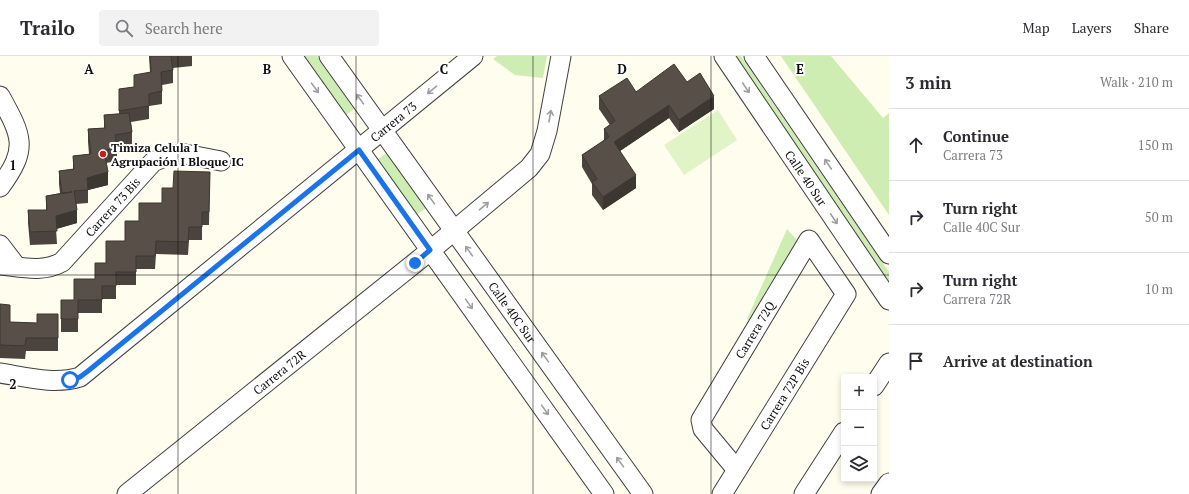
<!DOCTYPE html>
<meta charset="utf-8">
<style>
body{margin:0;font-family:"PT Serif",serif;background:#f2f2f3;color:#2b2b33}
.controls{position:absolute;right:12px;bottom:12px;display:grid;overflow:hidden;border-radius:4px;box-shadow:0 2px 6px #0003}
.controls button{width:36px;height:36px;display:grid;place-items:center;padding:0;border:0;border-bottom:1px solid #e1e1e2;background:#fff;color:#2b2b33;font:20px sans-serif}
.stop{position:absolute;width:12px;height:12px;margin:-9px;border:3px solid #1a73e8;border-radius:50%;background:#fff}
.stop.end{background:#1a73e8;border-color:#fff;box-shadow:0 1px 4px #0008}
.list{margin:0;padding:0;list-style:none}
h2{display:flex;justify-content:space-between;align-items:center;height:52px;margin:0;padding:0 16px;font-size:17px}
h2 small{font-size:13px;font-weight:400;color:#7c7c81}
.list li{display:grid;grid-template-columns:26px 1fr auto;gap:12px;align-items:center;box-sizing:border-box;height:72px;padding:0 16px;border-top:1px solid #e1e1e2}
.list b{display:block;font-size:15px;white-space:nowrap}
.list p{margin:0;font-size:13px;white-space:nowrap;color:#7c7c81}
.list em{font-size:13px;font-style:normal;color:#7c7c81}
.icon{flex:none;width:22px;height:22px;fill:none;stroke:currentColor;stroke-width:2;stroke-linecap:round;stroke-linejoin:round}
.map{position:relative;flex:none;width:889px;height:438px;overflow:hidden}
header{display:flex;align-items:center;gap:24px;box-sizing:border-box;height:56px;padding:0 20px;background:#fff;border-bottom:1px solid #e1e1e2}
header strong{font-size:19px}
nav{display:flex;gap:22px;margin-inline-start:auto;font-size:14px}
.search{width:280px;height:36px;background:#f2f2f3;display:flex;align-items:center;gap:10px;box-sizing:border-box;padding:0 14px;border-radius:4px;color:#7c7c81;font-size:15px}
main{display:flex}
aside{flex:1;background:#fff}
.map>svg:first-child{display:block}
.green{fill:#cdedb3}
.pitch{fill:#e1f4c6}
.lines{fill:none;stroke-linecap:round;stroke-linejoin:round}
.minor-casing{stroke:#404040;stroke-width:21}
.minor{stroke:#fff;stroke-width:19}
.wall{fill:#4b443e}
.shaded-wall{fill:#3d3732}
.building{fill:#574f48;stroke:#3d3732}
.oneway{stroke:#9e9e9e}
.route{stroke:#1a73e8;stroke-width:5}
.grid{fill:none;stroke:#0d0d0d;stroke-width:1;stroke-opacity:0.55}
.poi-dot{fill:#ca1c18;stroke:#fff;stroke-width:1.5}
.labels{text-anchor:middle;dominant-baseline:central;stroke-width:4;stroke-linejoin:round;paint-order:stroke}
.street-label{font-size:12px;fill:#0d0d0d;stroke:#fff}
.poi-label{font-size:12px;font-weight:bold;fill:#0d0d0d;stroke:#fff;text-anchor:start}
.grid-label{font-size:13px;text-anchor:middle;font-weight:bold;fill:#0d0d0d;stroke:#fff;stroke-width:4;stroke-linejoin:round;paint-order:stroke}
</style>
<header>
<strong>Trailo</strong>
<div class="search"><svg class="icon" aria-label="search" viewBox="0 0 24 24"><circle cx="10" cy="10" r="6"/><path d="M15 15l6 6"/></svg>Search here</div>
<nav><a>Map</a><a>Layers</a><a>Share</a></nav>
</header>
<main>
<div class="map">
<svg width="889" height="438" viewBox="0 0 889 438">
<rect width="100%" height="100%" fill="#fffded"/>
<g class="green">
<polygon points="305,0 317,0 354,53 346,59"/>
<polygon points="497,0 547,0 543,22 515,19 493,3"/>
<polygon points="731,0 741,0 889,216 889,234"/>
<polygon points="781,0 831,0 883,62 889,57 889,159"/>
<polygon points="388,96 428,151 416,159 377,104"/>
<polygon points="787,173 797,184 751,266 747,263"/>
</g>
<polygon class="pitch" points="718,54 737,84 684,119 664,89"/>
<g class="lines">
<g class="minor-casing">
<g id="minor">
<polyline points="292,0 604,438"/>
<path id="s1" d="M329,0L643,438"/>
<path id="s2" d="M724,0L889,244"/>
<polyline points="754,0 889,198"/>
<path d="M0,40C22,80 29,92 0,131"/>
<polyline points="0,189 16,210"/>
<path id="s3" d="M0,209C21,211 43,217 62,206L153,106L169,99L185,98L221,105"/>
<path id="s4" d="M0,317C26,321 55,329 80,321L473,0"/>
<polyline points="874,330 889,307"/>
<path id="s5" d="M127,438L431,194L529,112L540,98L547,75L561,0"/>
<path id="s6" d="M722,438L737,414L846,238L809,184L701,364L703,373L737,414"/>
<polyline points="804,438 844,376"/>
<polyline points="881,438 889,427"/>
</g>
</g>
<use href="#minor" class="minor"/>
</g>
<g class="wall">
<polygon points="149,0 192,0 192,10 173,12 173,27 162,29 162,48 149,50 149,63 131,66 132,76 132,89 117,92 117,105 106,107 108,129 88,134 88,147 76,148 77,167 56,173 57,188 30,189 28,167 28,154 46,154 46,140 60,137 59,128 59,115 73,113 73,100 89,98 88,86 88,73 104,72 104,59 119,58 119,33 134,31 150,16"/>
<polygon points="687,26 714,53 679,76 669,62 620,95 636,132 603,154 592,139 592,128 582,111 582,99 604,85 604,73 610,69 599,53 599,40 636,36"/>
<polygon points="210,116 209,169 202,169 202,184 189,184 188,199 156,198 155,213 136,213 136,229 116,229 116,243 102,243 102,257 78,257 78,276 61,276 61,244 74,244 95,223 106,207 125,185 139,165 162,147 173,132"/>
<polygon points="0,248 10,266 37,267 58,258 58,295 26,295 25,303 0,302"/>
</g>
<g class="shaded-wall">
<polygon points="714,40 714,53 679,76 679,64"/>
<polygon points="669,49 669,62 614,99 614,86"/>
<polygon points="108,116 108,129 88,134 87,122"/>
<polygon points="636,119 636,132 603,154 603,141"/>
<polygon points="77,154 77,167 56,173 56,160"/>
</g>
<g class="building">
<polygon points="150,0 171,0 173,14 161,16 162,35 149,38 149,50 119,55 119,33 134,31 134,19 151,16"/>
<polygon points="674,8 687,26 700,17 714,40 679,64 669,49 614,86 636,119 603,141 592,126 597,123 582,99 609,81 604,73 615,65 599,40 627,22 636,36"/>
<polygon points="129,57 132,76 115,79 117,92 104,94 108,116 87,122 88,134 74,135 77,154 56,160 57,175 30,176 28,154 47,154 46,140 72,136 62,137 59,115 74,113 73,100 91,98 88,73 105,72 104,59"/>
<polygon points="174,115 210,116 209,156 202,156 202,171 189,171 188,186 156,185 155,200 136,200 136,216 116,216 116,230 102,230 102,244 78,244 78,263 61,263 61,244 74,244 74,223 95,223 95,207 106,207 106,185 125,185 125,165 139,165 139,147 162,147 162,132 173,132"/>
<polygon points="0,248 10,249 10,266 37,267 37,258 58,258 58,282 26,282 25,290 0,289"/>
</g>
<defs><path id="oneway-shaft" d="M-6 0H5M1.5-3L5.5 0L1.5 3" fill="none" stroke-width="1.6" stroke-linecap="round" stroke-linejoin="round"/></defs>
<g class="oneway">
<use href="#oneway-shaft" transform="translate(315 32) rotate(54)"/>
<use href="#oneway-shaft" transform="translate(746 32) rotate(56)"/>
<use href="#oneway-shaft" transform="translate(432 34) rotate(140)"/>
<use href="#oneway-shaft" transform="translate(360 43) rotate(-126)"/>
<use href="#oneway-shaft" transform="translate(550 60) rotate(-80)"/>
<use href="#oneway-shaft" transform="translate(828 108) rotate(-124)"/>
<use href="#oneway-shaft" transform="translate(431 143) rotate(-126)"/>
<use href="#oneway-shaft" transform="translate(484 150) rotate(-40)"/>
<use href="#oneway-shaft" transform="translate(834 163) rotate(56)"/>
<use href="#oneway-shaft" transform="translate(469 195) rotate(-125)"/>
<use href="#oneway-shaft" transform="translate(469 248) rotate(55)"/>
<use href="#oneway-shaft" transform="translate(545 301) rotate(-126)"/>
<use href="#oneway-shaft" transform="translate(545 354) rotate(55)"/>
<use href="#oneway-shaft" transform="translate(620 406) rotate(-126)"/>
</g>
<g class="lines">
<polyline class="route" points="70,324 80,321 88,315 359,94 430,194 415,207"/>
</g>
<path class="grid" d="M178,0V438M356,0V438M533,0V438M711,0V438M0,219H889"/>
<circle class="poi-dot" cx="103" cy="98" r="4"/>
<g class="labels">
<g class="street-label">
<text stroke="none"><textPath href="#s4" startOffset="485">Carrera 73</textPath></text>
<text stroke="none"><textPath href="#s2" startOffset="147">Calle 40 Sur</textPath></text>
<text stroke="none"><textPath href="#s3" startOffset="138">Carrera 73 Bis</textPath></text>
<text stroke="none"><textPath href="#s1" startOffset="315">Calle 40C Sur</textPath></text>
<text transform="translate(755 274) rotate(-59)">Carrera 72Q</text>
<text stroke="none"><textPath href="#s5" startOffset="195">Carrera 72R</textPath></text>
<text stroke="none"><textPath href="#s6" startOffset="118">Carrera 72P Bis</textPath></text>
</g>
<g class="poi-label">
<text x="111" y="91">Timiza Celula I<tspan x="111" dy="14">Agrupación I Bloque IC</tspan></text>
</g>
</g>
<g class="grid-label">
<text x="89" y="18">A</text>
<text x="267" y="18">B</text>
<text x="444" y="18">C</text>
<text x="622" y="18">D</text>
<text x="800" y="18">E</text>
<text x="13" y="114">1</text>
<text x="13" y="333">2</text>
</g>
</svg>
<div class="controls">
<button>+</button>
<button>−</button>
<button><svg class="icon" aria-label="layers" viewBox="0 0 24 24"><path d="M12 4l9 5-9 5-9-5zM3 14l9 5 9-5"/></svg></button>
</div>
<div class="stop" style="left:70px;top:324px"></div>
<div class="stop end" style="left:415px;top:207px"></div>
</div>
<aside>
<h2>3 min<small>Walk · 210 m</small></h2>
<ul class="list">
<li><svg class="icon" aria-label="ahead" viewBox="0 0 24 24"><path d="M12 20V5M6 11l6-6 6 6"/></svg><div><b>Continue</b><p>Carrera 73</p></div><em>150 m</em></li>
<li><svg class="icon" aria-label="right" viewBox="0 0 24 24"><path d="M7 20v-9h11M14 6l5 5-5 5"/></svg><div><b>Turn right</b><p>Calle 40C Sur</p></div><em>50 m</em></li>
<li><svg class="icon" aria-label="right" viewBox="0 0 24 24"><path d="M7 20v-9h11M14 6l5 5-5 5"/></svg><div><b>Turn right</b><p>Carrera 72R</p></div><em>10 m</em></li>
<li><svg class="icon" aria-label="arrive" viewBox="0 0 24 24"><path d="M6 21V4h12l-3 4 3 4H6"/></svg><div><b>Arrive at destination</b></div></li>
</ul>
</aside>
</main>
